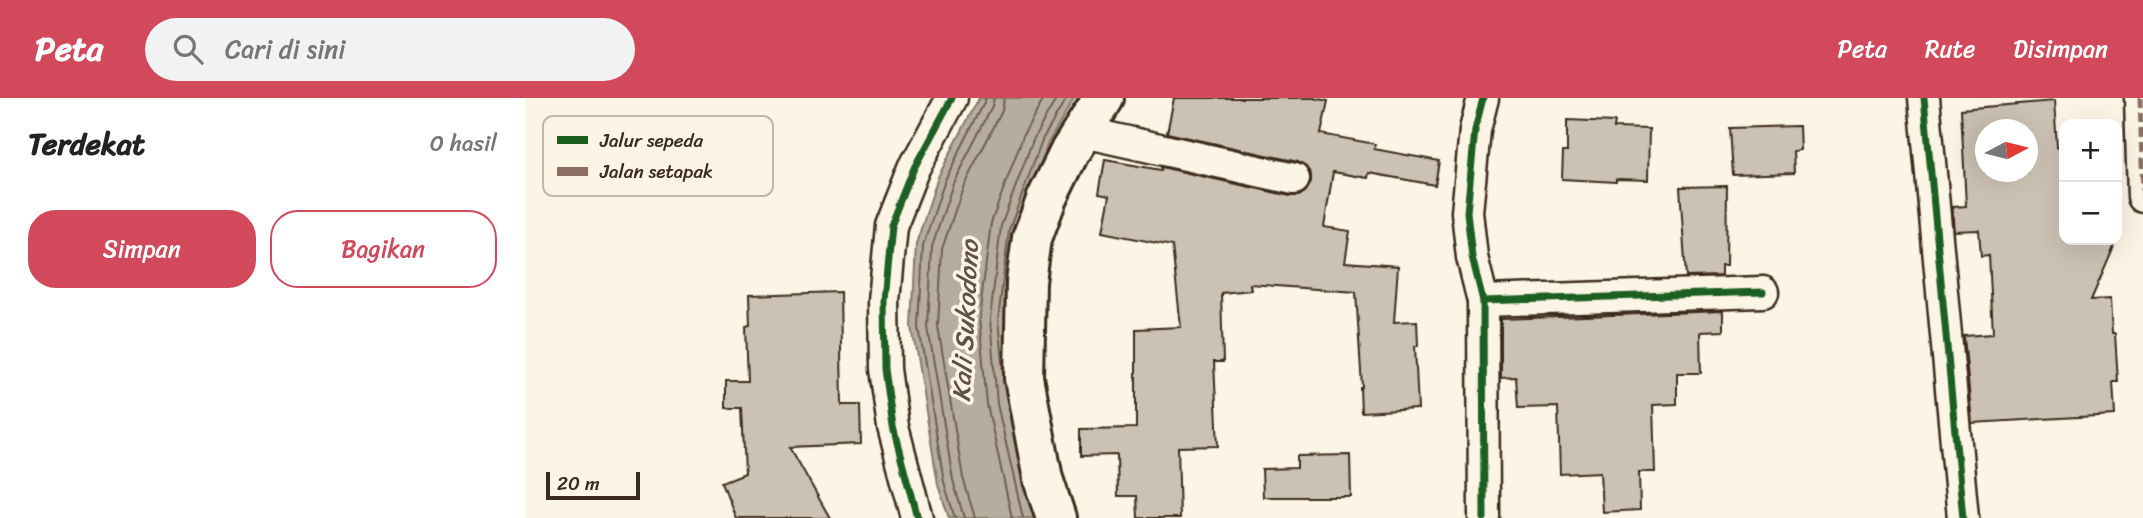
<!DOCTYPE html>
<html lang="id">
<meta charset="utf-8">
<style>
body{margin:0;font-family:Sriracha,sans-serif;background:#f2f2f2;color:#222}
.controls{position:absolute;right:21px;top:21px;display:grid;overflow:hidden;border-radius:14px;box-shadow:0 7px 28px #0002}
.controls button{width:63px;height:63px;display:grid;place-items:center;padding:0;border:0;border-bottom:2px solid #e0e0e0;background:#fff;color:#222;font:35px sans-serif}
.compass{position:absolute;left:1450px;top:21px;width:63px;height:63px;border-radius:50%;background:#fff;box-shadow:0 7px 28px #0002;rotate:83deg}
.scale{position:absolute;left:21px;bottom:18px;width:94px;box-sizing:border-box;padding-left:7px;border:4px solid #3b2a1e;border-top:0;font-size:19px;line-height:24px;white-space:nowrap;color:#3b2a1e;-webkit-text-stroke:5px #fcf5e5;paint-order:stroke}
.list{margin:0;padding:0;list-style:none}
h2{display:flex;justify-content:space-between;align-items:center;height:91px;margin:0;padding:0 28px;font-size:30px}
h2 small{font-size:23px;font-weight:400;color:#767676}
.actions{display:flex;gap:14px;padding:21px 28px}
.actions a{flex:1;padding:16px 0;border:2px solid #d1495b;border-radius:28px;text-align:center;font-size:24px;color:#d1495b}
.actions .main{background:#d1495b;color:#fff}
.icon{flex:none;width:38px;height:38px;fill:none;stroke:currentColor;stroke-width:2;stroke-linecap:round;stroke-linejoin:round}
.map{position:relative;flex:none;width:1618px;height:420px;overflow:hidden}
header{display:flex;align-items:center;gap:42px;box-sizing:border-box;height:98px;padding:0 35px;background:#d1495b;color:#fff}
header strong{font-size:33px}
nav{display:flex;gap:38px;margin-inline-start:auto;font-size:24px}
.search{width:490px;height:63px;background:#f2f2f2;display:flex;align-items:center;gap:18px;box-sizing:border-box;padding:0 24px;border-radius:38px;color:#767676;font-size:26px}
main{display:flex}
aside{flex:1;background:#fff}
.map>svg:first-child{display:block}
.water{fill:#b7ad9e;stroke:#85796b;stroke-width:2}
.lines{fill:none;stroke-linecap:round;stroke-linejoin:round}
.shore{stroke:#6d5e51;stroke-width:2}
.building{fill:#ccc2b3;stroke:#3b2a1e;stroke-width:2;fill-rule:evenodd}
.street-casing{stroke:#3b2a1e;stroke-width:35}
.secondary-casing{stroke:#3b2a1e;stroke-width:44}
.street{stroke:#fcf5e5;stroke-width:30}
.secondary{stroke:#fcf5e5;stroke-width:38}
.quiet{stroke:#8d6e63;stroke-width:5;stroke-dasharray:10 5;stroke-linecap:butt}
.cycleway-casing{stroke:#fcf5e5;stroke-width:11}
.cycleway{stroke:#1b5e20;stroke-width:7}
.labels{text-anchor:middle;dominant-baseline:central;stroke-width:7;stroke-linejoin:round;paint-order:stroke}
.water-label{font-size:26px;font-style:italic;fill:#605144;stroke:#fcf5e5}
.key{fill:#fcf5e5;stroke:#c2b8a9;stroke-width:2}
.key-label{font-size:19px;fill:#3b2a1e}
</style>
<header>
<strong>Peta</strong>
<div class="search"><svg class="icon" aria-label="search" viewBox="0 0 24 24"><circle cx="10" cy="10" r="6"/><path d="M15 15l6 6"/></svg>Cari di sini</div>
<nav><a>Peta</a><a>Rute</a><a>Disimpan</a></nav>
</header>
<main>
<aside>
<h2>Terdekat<small>0 hasil</small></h2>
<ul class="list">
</ul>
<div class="actions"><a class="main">Simpan</a><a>Bagikan</a></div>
</aside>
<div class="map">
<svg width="1618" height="420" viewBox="0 0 1618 420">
<rect width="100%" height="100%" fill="#fcf5e5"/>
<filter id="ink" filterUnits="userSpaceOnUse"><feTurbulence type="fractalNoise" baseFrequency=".0143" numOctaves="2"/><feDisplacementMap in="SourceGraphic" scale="14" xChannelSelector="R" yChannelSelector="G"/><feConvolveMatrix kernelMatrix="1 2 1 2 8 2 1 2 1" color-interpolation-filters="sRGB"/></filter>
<g filter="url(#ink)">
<polygon class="water" points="454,0 550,0 523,45 491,133 480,222 488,303 515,420 424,420 413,386 387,229 391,146 413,79"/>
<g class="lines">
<g class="shore">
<polyline points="478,275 473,222 484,132 517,42 542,0"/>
<polyline points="430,420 419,384 394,229 398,148 420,82 459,5 460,0"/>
<polyline points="439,420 428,382 403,229 407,149 428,85 467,9 469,0"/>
<polyline points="450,420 438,380 413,228 417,151 438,89 477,13 479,0"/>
<polyline points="487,420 462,307 454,220 466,125 499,35 519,0"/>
<polyline points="498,420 472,306 465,221 476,128 509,39 532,0"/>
</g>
</g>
<g class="building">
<polygon points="649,0 789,0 803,3 796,36 850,46 849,51 914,63 910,87 844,75 843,80 808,74 799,129 825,133 820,164 873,168 869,224 892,223 893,248 890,248 893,311 836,314 835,289 837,289 831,194 725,186 726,192 696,195 698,264 689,264 693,348 653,349 655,420 613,420 612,398 593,398 592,357 556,358 556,331 611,330 611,231 656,229 647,148 577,134 584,97 574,95 580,62 636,72 636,69 765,98 774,98 781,93 786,84 786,76 781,69 773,64 642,35"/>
<path d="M1529,3L1532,50L1539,49V142H1592L1566,202L1585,201L1587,236H1590L1593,284H1588L1590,317L1447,325L1439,238L1468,236L1464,157L1456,158L1454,132L1429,133L1427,109L1441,108L1436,11ZM1460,32H1502V74H1460Z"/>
<polygon points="1042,22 1090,24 1089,30 1124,31 1123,82 1091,81 1091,84 1037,81 1038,54 1042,54"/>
<polygon points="1274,28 1275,52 1268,53 1269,75 1208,77 1205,30"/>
<polygon points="1202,88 1201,168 1196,168 1196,178 1161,179 1155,89"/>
<polygon points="315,194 317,307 335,307 336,346 265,349 305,420 211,420 197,384 220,375 217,310 201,310 201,283 223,283 221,229 225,228 224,197"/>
<polygon points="1198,213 1198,233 1175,234 1176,275 1152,275 1152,306 1128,307 1130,374 1114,374 1115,412 1077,414 1075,374 1035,376 1033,309 993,310 991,279 976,280 976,221"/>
<polygon points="825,357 826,399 738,399 737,371 772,370 772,358"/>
</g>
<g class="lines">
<g class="street-casing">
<g id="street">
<polyline points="958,0 950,32 942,114 947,159 958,203 959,420"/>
<polyline points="1399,0 1438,420"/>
<polyline points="1615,0 1618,99"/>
<polyline points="558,34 769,81"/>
<polyline points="958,203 1238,194"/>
<polyline points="392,420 368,329 360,271 359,203 366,128 389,70 427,0"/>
</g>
</g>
<g class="secondary-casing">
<polyline id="secondary" points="531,420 518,381 499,280 501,184 507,140 522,100 545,53 579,0"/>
</g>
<use href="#street" class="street"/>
<use href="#secondary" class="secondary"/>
<polyline class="quiet" points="1615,0 1618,99"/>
<g class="cycleway-casing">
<g id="cycleway">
<polyline points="958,0 950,32 942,114 947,159 958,203 959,420"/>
<polyline points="1399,0 1438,420"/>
<polyline points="958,203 1238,194"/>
<polyline points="392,420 368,329 360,271 359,203 366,128 389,70 427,0"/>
</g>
</g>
<use href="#cycleway" class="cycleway"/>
</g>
</g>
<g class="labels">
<g class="water-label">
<text transform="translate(440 223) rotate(-87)">Kali Sukodono</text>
</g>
</g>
<rect x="18" y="18" width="230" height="80" rx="10" class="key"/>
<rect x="32" y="38" width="31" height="8" fill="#1b5e20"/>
<rect x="32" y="69" width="31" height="9" fill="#8d6e63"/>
<g class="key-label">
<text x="75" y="49">Jalur sepeda</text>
<text x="75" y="80">Jalan setapak</text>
</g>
</svg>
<div class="controls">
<button>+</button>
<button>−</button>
</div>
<svg class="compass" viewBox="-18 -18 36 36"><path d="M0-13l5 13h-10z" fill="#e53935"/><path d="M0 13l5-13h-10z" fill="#767676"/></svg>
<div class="scale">20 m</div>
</div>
</main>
